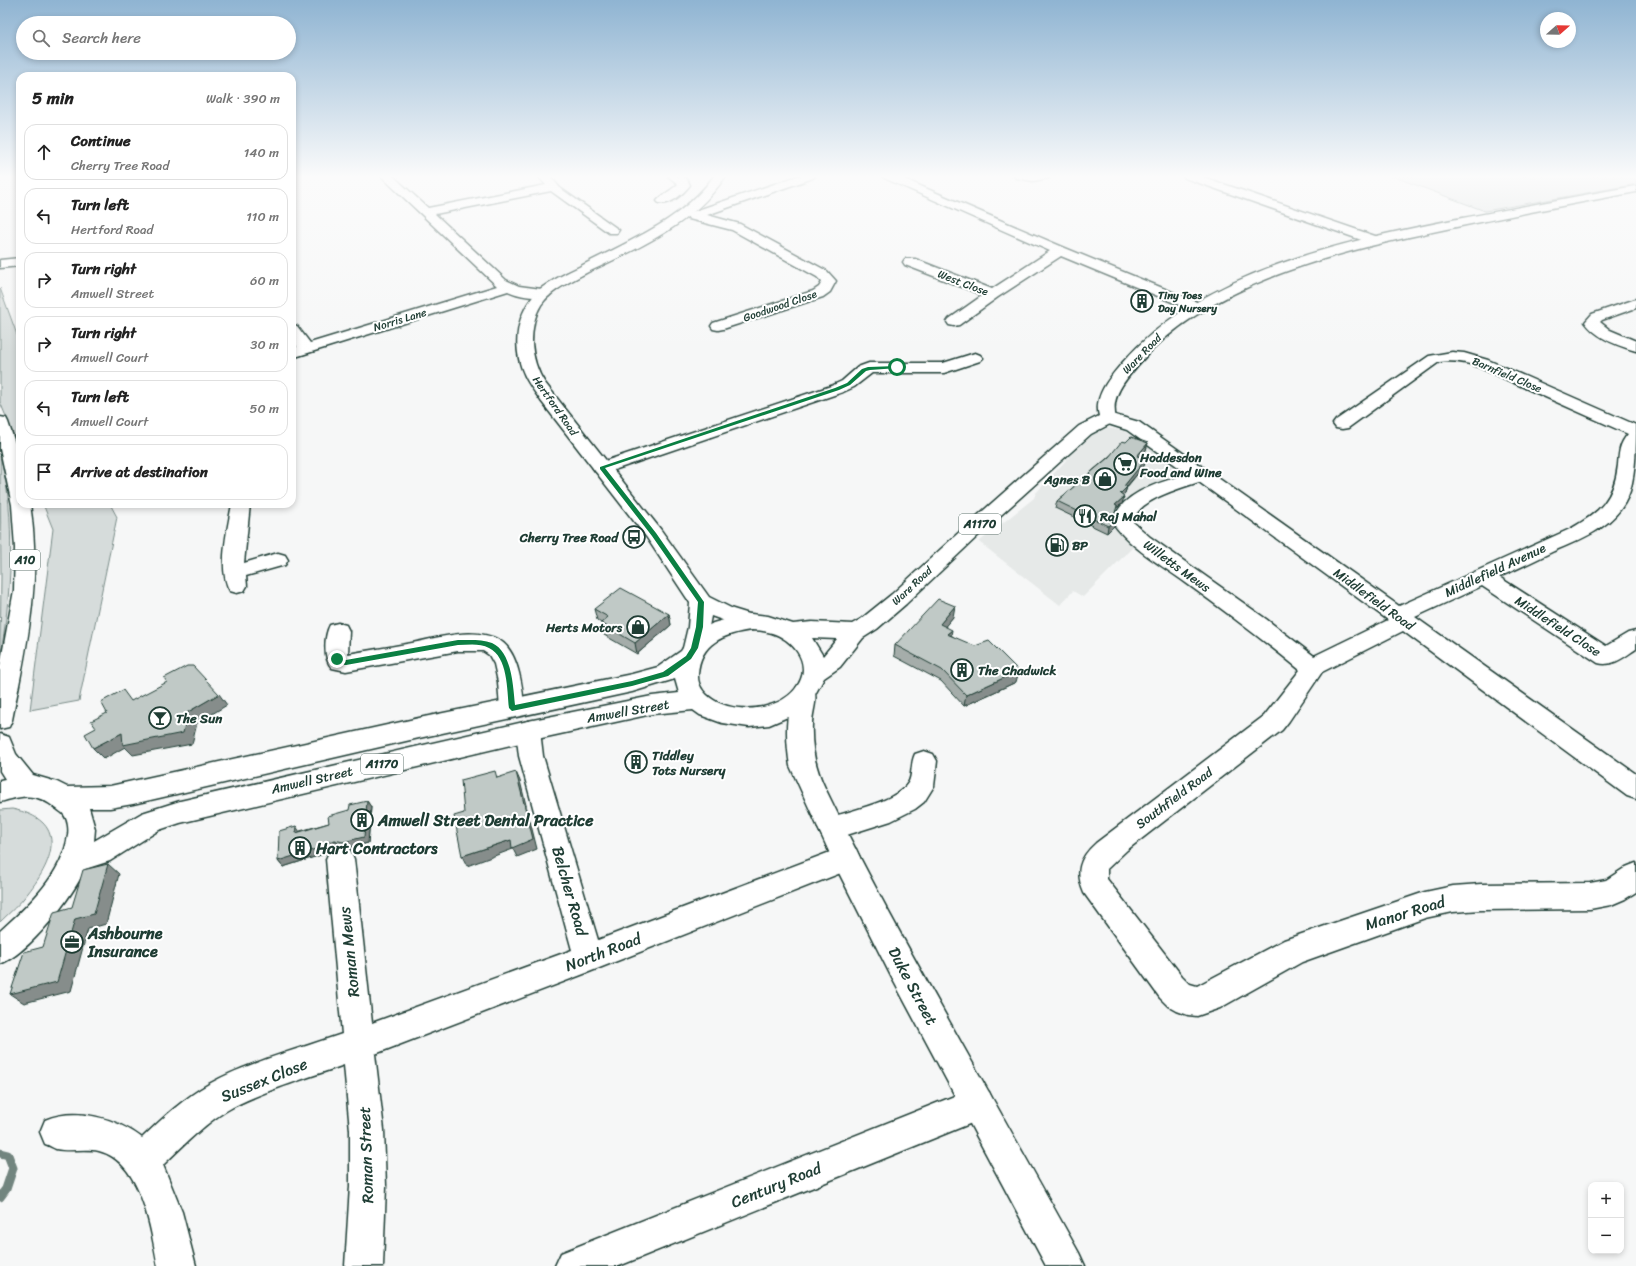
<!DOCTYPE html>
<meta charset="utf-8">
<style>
body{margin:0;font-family:Sriracha,sans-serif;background:#f6f6f6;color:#222}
.controls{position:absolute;right:12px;bottom:12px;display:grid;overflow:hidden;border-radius:8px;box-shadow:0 2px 6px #0003}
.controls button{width:36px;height:36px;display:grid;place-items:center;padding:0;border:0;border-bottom:1px solid #e0e0e0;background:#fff;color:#222;font:20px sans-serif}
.compass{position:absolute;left:1540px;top:12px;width:36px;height:36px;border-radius:50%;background:#fff;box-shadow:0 2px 6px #0003;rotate:70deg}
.stop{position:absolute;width:12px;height:12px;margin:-9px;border:3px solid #0b8043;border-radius:50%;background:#fff}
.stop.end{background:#0b8043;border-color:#fff;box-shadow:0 1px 4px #0008}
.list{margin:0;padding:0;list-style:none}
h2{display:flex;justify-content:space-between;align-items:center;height:52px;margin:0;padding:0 16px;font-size:17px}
h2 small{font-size:13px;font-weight:400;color:#767676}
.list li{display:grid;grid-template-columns:26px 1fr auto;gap:12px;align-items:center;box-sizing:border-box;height:56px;margin:0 8px 8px;padding:0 8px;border:1px solid #e0e0e0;border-radius:12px}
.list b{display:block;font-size:15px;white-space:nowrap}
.list p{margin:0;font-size:13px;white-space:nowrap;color:#767676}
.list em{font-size:13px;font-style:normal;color:#767676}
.icon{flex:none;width:22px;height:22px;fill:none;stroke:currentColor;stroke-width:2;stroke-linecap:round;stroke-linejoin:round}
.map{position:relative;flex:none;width:1636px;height:1266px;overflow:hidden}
.search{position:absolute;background:#fff;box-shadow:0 2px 6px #0003;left:16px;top:16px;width:280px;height:44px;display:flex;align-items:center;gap:10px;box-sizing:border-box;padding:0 14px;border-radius:22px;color:#767676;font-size:15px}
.panel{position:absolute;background:#fff;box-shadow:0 2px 6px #0003;left:16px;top:72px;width:280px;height:436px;border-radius:12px}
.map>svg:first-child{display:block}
.built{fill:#e6e9e8}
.green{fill:#d6dcdb;stroke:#7a8c88}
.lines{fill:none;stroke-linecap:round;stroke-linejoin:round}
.stream{stroke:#72857f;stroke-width:9}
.minor-casing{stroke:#1f3d34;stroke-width:3}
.tertiary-casing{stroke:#1f3d34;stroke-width:3}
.secondary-casing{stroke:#1f3d34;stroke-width:3}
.primary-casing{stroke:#1f3d34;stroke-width:3}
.minor{fill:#fff;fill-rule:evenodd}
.tertiary{fill:#fff;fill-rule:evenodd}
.secondary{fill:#fff;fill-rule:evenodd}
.primary{fill:#fff;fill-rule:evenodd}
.wall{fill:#a5adaa;stroke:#1f3d34}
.shaded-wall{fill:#868d8b;stroke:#1f3d34}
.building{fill:#c0c9c6;stroke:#1f3d34}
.route{fill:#0b8043}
.labels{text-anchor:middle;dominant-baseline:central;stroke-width:4;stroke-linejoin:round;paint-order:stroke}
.far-street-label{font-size:11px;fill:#1f3d34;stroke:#fff}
.far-poi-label{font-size:11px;font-weight:bold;fill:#1f3d34;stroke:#fff;text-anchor:start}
.shield{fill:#fff;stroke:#627771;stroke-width:1}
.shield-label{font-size:12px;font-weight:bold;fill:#1f3d34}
.poi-label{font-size:13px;font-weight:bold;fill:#1f3d34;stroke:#fff;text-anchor:start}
.street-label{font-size:13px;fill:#1f3d34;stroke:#fff}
.near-poi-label{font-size:16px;font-weight:bold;fill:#1f3d34;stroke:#fff;text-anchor:start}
.near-street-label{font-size:16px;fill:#1f3d34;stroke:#fff}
</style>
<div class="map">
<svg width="1636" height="1266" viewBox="0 0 1636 1266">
<rect width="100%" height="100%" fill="#f6f7f7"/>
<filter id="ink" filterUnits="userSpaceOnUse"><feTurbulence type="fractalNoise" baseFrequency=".025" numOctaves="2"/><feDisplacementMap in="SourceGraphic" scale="8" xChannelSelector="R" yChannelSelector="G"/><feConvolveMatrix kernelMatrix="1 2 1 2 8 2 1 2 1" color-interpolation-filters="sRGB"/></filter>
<g filter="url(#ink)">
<polygon class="built" points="1108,428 1124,431 1188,475 1118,521 1138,542 1083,597 1073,591 1060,605 979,542 1034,498 1036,493 1089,435"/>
<g class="green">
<polygon points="1392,176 1636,176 1636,184 1485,211"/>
<polygon points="0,288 20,343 20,450 0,402"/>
<path d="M0,456C17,515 11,597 0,658L1,576Z"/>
<polygon points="43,504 110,504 117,517 79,701 30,710 53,529"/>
<path d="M12,809C68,820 55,859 28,893C20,904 9,913 0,922V810Z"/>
</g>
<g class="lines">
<polyline class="stream" points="0,1153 8,1155 13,1168 6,1189 0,1197"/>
<g class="minor-casing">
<g id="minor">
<path d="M381,176H393L428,208L546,185L538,176H550L560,188L619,230L617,233H609L551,191L435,214L506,280L519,286L549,290L551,293L549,296C538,299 518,296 508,291L292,358V348L297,347L292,339V325L297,326L310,343L497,286Z"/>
<path d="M668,176C678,176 686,175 690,185C683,194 670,206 659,203L657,201C662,195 672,190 678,184Z"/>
<polygon points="798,176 815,176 813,178 707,215 740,224 827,271 836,281 830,292 823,297 723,329 718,330 713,329 711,326 713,323 813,291 819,287 822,282 817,277 732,230 689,219 687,216 689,213"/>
<polygon points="882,176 897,176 1065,248 1204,305 1206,308 1204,311 1199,312 1194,311 1061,256 998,297 959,325 954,326 949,325 947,322 949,319 983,295 905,265 903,262 905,259 915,259 992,289 1050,251 884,178"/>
<polygon points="1014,176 1051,176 1049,178 1033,181 1016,178"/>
<polygon points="1183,176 1200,176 1378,237 1380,240 1378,243 1370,243 1185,178"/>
<polygon points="20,258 20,266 0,268 0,260"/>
<path d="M1636,299V308L1602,320L1600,322L1610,330L1636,341V351C1618,346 1596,338 1585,322L1592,314Z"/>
<path d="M1452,352L1464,353L1488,360L1636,425C1636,447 1636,470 1630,491C1619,525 1584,538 1554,551C1536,560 1517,569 1499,577L1606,646L1628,633L1636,631V649C1624,657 1613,667 1598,663L1482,586L1415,617L1636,774V799L1627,796L1403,631L1322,672L1289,721L1282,730L1127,850L1107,869V879L1182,976L1190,984L1197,986L1284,940L1425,892L1453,886L1481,884L1590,883L1606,880L1626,867L1636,863V892L1625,899L1611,905L1590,909L1481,910L1453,912L1425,918L1302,962L1220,1008L1197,1016L1188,1015L1177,1011L1168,1006L1160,998L1084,893C1075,872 1079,858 1096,843L1264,716L1300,670C1262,639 1225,611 1186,583C1163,566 1129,547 1113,523C1119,492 1162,482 1188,474L1127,430L1102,422L1100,418L1102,414L1108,413L1139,422L1399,606L1570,529C1599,513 1614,500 1618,465C1619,453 1619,444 1628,434L1476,366C1464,362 1453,360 1439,362L1348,428L1342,429L1336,428L1333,424L1336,420L1429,356ZM1199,482L1388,620L1314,656L1266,619L1150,537L1133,522C1136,500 1181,488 1199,482Z"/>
<polygon points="975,353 980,355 983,358 980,361 944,373 872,373 854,387 843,392 608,472 602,473 596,472 593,468 596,464 831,386 842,381 858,367 869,363 943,363"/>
<path d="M232,504H250L244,563L278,553L285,555L288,560L285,565L246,576L247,586L244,591L237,593L230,591C217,570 228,527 232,504Z"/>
<path d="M338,623L346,625L349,631L348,654C370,650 391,647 412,643C438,638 473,626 499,640C510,646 516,661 519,673C522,685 526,703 520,715L512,717L504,715L500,708L498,682L494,664L489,655L483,651H458L346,671L332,668C323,659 324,636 330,625Z"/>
<path d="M528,721L537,724L540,731L543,756L598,940L846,846L856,849L860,858L856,867L589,972L375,1054L384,1130L386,1186L383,1266H345L350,1186V1130L344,1065C308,1078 268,1089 233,1107C208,1120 184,1145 163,1165L182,1212L196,1266H158C151,1230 142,1162 99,1151C85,1148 69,1152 56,1149C53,1148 49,1145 45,1144L40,1132L45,1120C76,1107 116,1118 142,1138C163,1118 184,1098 209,1084C249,1062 299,1049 342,1034L326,859L330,850L340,847L350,850L354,859L372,1023L572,950L519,756L516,731L519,724Z"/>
<path d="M924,751L933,754L937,761L934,786L924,802L915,809L891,821L831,840L822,836L818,828L822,820C843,812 896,803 908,783C913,776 910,764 915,754Z"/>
<polygon points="977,1087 989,1092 994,1104 989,1116 619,1266 555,1266 561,1253"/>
</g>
</g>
<g class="tertiary-casing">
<path id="tertiary" d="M805,684L813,687C819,698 812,711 812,724C811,747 815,767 825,788C865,871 910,951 954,1030C996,1105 1038,1179 1079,1253L1085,1266H1046L892,978L836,867L790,766C786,741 784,709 797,687Z"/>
</g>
<g class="secondary-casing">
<path id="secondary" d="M714,176H726C709,200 689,218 664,233C640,248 614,260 588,272C572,281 552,289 541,305C534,316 532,330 532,343C533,357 537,371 545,383L661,530L709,597L733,609L759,617L762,622L759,627L751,630L711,616L705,648L702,654L694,656L686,654L683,648L688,627L690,603L647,538L541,401C536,393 529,385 525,376C511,347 516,311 540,289C552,280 566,273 579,267C598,257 616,249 634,239C665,223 693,205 714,176Z"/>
</g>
<g class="primary-casing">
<g id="primary">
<path d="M1636,186V192C1577,203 1519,214 1461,226C1354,248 1212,278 1138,365C1125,380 1110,397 1116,418L1114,422L1091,434L981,533L906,604L877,629L863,638L840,667L824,678L813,698L797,713L769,725L749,727L722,723L700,715L693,710L652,714L528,741L180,823L159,830L110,861L85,869C72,898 29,953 0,964V931C28,906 63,874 68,835C69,829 68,820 64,815C62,812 59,811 57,809C36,792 24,795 0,802V780L5,779L0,771V734L9,737L16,754L33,775L57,782L67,787L110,786L419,718L632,674L658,667L681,651L688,640L696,633L713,623L731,618L751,614L768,616L793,624L812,622L852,624L861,619L892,594L967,525L1079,426L1099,416C1093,396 1111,376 1123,362C1204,270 1343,242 1457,219C1517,208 1576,196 1636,186ZM751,630C758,630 765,631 772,633C791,639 809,659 801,679C789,709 743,715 717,702C706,696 697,687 698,674C700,643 724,634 751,630ZM812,638L837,639L823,656ZM675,679L679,693L652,696L528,721L180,801L142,813L94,841L95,829L89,808H110L133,804L419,738L632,692Z"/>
<path d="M0,417L6,418L8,422L20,458V504H30C42,581 27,645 12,720L9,727L0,729V666L14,590L15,548L12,505L0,449Z"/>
</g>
</g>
<use href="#minor" class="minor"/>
<use href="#tertiary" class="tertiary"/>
<use href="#secondary" class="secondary"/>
<use href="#primary" class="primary"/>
</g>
<g class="wall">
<polygon points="1126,442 1148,443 1146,450 1140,457 1146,459 1144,466 1127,487 1125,493 1122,496 1122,504 1116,508 1114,516 1116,520 1114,526 1107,533 1055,508 1057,501"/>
<polygon points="594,609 669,614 671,625 637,654 604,635 601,623 597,620"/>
<polygon points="953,617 945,626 951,635 1016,682 964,706 941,681 894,656 895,645"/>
<polygon points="367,801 371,807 368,843 348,848 340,846 330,849 327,853 283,867 278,861 300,831 329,823 349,810"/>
</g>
<g class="shaded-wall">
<polygon points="1148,443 1146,450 1135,463 1137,456"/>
<polygon points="1146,459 1144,466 1122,492 1127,487 1125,493 1118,501 1120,494 1124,486"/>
<polygon points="1124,497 1122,504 1116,508 1115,505"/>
<polygon points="1116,520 1114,526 1107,533 1108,526"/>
<polygon points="955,606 953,617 938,635 940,624"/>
<polygon points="669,614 671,625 637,654 635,643"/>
<polygon points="952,630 950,641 947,634"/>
<polygon points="1019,671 1016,682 964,706 966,695"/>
<polygon points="219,694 227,705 197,723 192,744 133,755 125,747 104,759 93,748 122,733 188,712"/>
<polygon points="516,772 520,781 537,849 517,857 513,849 467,866 462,856 511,840"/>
<polygon points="367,801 371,807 368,843 348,848 343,842"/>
<polygon points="296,826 300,832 296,833"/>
<polygon points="335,840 340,846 330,849 327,853 283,867 278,861 325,843"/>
<polygon points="108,864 119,874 106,924 88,929 71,991 24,1003 10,994"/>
</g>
<g class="building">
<polygon points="1131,437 1148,443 1137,456 1146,459 1124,486 1127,487 1120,494 1124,497 1115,505 1117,506 1114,516 1116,520 1108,526 1057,501 1109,457 1122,441 1126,442"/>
<polygon points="621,588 669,614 635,643 601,623 608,617 594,609"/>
<polygon points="938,599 955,606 940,624 952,630 947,634 975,646 989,641 1019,671 966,695 942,670 895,645"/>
<polygon points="187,666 193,666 219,694 188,712 183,733 123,745 122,733 93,748 85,734 96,728 91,721 107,713 101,702 123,690 131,701 167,682 164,678"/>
<polygon points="495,771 497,778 516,772 533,839 512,848 511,840 462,856 454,816 464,813 461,780"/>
<polygon points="367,801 364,837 343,842 335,840 325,843 322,847 278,861 279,831 296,826 296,833 329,823 328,816 349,810 350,805"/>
<polygon points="108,864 94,914 75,919 57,982 10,994 24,952 43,947 54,912 72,907 83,870"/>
</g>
</g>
<linearGradient id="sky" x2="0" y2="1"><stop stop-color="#8fb4d2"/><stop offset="0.5" stop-color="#fbfbfb"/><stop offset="1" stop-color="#fbfbfb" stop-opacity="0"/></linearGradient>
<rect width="1636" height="353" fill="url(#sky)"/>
<path class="route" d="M897,366L898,368L870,370L866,371L850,385L839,390L605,468L656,533L704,602L703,627L698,648L691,659L668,676L632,686L512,711L509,708C507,690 508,657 489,648C480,643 468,645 458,645L346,665L338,664L334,659L337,656L346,660L458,640C469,640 482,639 492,643C512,652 513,686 515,705L632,681L663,672L686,656L691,648L696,627L698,602L652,536L600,469V467L835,388L847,383L862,369L868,367Z"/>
<defs>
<g id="building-ring" transform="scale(1.15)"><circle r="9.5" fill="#fff" stroke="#1f3d34" stroke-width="1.5"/><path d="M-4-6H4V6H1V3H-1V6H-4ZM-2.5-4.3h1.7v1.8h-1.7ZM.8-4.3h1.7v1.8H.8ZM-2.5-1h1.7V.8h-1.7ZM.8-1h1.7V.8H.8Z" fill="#1f3d34"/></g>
<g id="supermarket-ring" transform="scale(1.15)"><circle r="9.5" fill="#fff" stroke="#1f3d34" stroke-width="1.5"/><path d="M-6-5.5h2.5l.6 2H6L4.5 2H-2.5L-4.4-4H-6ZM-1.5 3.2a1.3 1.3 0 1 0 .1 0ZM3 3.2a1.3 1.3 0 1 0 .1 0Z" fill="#1f3d34"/></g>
<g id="shop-ring" transform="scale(1.15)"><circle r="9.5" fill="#fff" stroke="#1f3d34" stroke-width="1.5"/><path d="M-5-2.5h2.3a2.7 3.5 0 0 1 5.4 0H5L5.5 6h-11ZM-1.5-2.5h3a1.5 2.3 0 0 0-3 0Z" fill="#1f3d34"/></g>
<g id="restaurant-ring" transform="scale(1.15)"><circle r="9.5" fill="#fff" stroke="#1f3d34" stroke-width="1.5"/><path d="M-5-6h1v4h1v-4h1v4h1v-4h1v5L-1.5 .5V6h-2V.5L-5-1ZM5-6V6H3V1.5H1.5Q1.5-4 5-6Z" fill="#1f3d34"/></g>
<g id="bus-ring" transform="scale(1.15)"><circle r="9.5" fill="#fff" stroke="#1f3d34" stroke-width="1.5"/><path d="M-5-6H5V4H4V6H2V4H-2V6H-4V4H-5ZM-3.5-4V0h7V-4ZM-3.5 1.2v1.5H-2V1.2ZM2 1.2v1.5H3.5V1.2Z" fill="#1f3d34"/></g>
<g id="fuel-ring" transform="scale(1.15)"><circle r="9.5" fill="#fff" stroke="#1f3d34" stroke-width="1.5"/><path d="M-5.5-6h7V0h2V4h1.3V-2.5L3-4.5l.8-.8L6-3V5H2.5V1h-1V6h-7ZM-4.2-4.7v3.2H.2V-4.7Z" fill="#1f3d34"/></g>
<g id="bar-ring" transform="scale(1.15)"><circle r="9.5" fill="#fff" stroke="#1f3d34" stroke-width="1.5"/><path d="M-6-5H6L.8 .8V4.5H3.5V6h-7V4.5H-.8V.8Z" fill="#1f3d34"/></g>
<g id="office-ring" transform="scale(1.15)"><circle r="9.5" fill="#fff" stroke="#1f3d34" stroke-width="1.5"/><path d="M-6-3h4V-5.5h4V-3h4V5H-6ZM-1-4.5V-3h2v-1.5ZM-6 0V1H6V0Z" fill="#1f3d34"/></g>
</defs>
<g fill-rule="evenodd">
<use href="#building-ring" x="1142" y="301"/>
<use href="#supermarket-ring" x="1125" y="464"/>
<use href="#shop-ring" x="1105" y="479"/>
<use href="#restaurant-ring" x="1085" y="516"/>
<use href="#bus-ring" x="634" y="537"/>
<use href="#fuel-ring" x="1057" y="545"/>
<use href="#shop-ring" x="638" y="627"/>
<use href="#building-ring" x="962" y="670"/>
<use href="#bar-ring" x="160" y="718"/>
<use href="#building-ring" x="636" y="762"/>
<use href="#building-ring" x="362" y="820"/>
<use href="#building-ring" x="300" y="848"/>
<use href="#office-ring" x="72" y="942"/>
</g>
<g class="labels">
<g class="far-street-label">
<text transform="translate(963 283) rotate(21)">West Close</text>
<text transform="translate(780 306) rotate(-19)">Goodwood Close</text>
<text transform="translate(400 320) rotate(-17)">Norris Lane</text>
<text transform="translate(1142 354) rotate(-46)">Ware Road</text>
<text transform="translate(1507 375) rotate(23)">Barnfield Close</text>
<text transform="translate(555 406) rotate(55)">Hertford Road</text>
<text transform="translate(912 586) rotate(-43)">Ware Road</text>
</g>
<g class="far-poi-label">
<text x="1158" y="295">Tiny Toes<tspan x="1158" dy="13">Day Nursery</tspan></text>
</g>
<g class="shield">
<rect x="959" y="514" width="42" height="20" rx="3"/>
<rect x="10" y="550" width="30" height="20" rx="3"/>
<rect x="361" y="754" width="42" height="20" rx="3"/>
</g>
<g class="shield-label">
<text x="980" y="524">A1170</text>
<text x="25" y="560">A10</text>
<text x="382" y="764">A1170</text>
</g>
<g class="poi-label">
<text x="1140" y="457">Hoddesdon<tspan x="1140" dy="15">Food and Wine</tspan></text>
<text x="1090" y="479" text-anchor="end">Agnes B</text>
<text x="1100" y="516">Raj Mahal</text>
<text x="618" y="537" text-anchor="end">Cherry Tree Road</text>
<text x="1072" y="545">BP</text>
<text x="622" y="627" text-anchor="end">Herts Motors</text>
<text x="978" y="670">The Chadwick</text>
<text x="176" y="718">The Sun</text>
<text x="652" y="755">Tiddley<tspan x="652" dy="15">Tots Nursery</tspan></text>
</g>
<g class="street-label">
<text transform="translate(1177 566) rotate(36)">Willetts Mews</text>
<text transform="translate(1495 570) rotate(-25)">Middlefield Avenue</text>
<text transform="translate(1374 599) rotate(36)">Middlefield Road</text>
<text transform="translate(1558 626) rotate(33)">Middlefield Close</text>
<text transform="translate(628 711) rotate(-10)">Amwell Street</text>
<text transform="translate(312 780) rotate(-13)">Amwell Street</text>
<text transform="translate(1174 798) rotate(-37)">Southfield Road</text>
</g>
<g class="near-poi-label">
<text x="378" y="820">Amwell Street Dental Practice</text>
<text x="316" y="848">Hart Contractors</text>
<text x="88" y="933">Ashbourne<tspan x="88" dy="18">Insurance</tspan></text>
</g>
<g class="near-street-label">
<text transform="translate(570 891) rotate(74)">Belcher Road</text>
<text transform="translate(1405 913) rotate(-17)">Manor Road</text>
<text transform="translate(349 952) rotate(-96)">Roman Mews</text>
<text transform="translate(603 952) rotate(-21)">North Road</text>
<text transform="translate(913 986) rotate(62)">Duke Street</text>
<text transform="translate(264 1080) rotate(-22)">Sussex Close</text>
<text transform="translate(366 1155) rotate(-92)">Roman Street</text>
<text transform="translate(776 1185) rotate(-22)">Century Road</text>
</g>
</g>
</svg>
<div class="controls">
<button>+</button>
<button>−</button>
</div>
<svg class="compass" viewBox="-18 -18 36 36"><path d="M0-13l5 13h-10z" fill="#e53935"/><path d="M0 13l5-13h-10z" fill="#767676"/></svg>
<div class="stop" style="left:897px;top:367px"></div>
<div class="stop end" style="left:337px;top:659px"></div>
<div class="search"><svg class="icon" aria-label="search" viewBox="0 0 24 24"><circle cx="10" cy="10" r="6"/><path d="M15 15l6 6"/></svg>Search here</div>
<section class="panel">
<h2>5 min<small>Walk · 390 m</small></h2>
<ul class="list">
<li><svg class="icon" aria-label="ahead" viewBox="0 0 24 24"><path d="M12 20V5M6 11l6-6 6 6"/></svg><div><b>Continue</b><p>Cherry Tree Road</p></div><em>140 m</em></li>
<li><svg class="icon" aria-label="left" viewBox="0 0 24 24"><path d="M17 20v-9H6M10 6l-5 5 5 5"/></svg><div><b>Turn left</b><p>Hertford Road</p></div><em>110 m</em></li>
<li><svg class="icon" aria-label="right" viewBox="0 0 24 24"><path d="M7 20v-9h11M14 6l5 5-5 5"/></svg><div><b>Turn right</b><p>Amwell Street</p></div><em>60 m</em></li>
<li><svg class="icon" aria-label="right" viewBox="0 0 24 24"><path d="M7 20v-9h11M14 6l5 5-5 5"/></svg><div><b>Turn right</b><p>Amwell Court</p></div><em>30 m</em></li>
<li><svg class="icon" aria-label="left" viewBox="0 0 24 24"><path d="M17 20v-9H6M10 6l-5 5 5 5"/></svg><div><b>Turn left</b><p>Amwell Court</p></div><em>50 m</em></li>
<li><svg class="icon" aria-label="arrive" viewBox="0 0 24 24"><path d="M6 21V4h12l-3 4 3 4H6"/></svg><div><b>Arrive at destination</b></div></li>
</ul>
</section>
</div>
